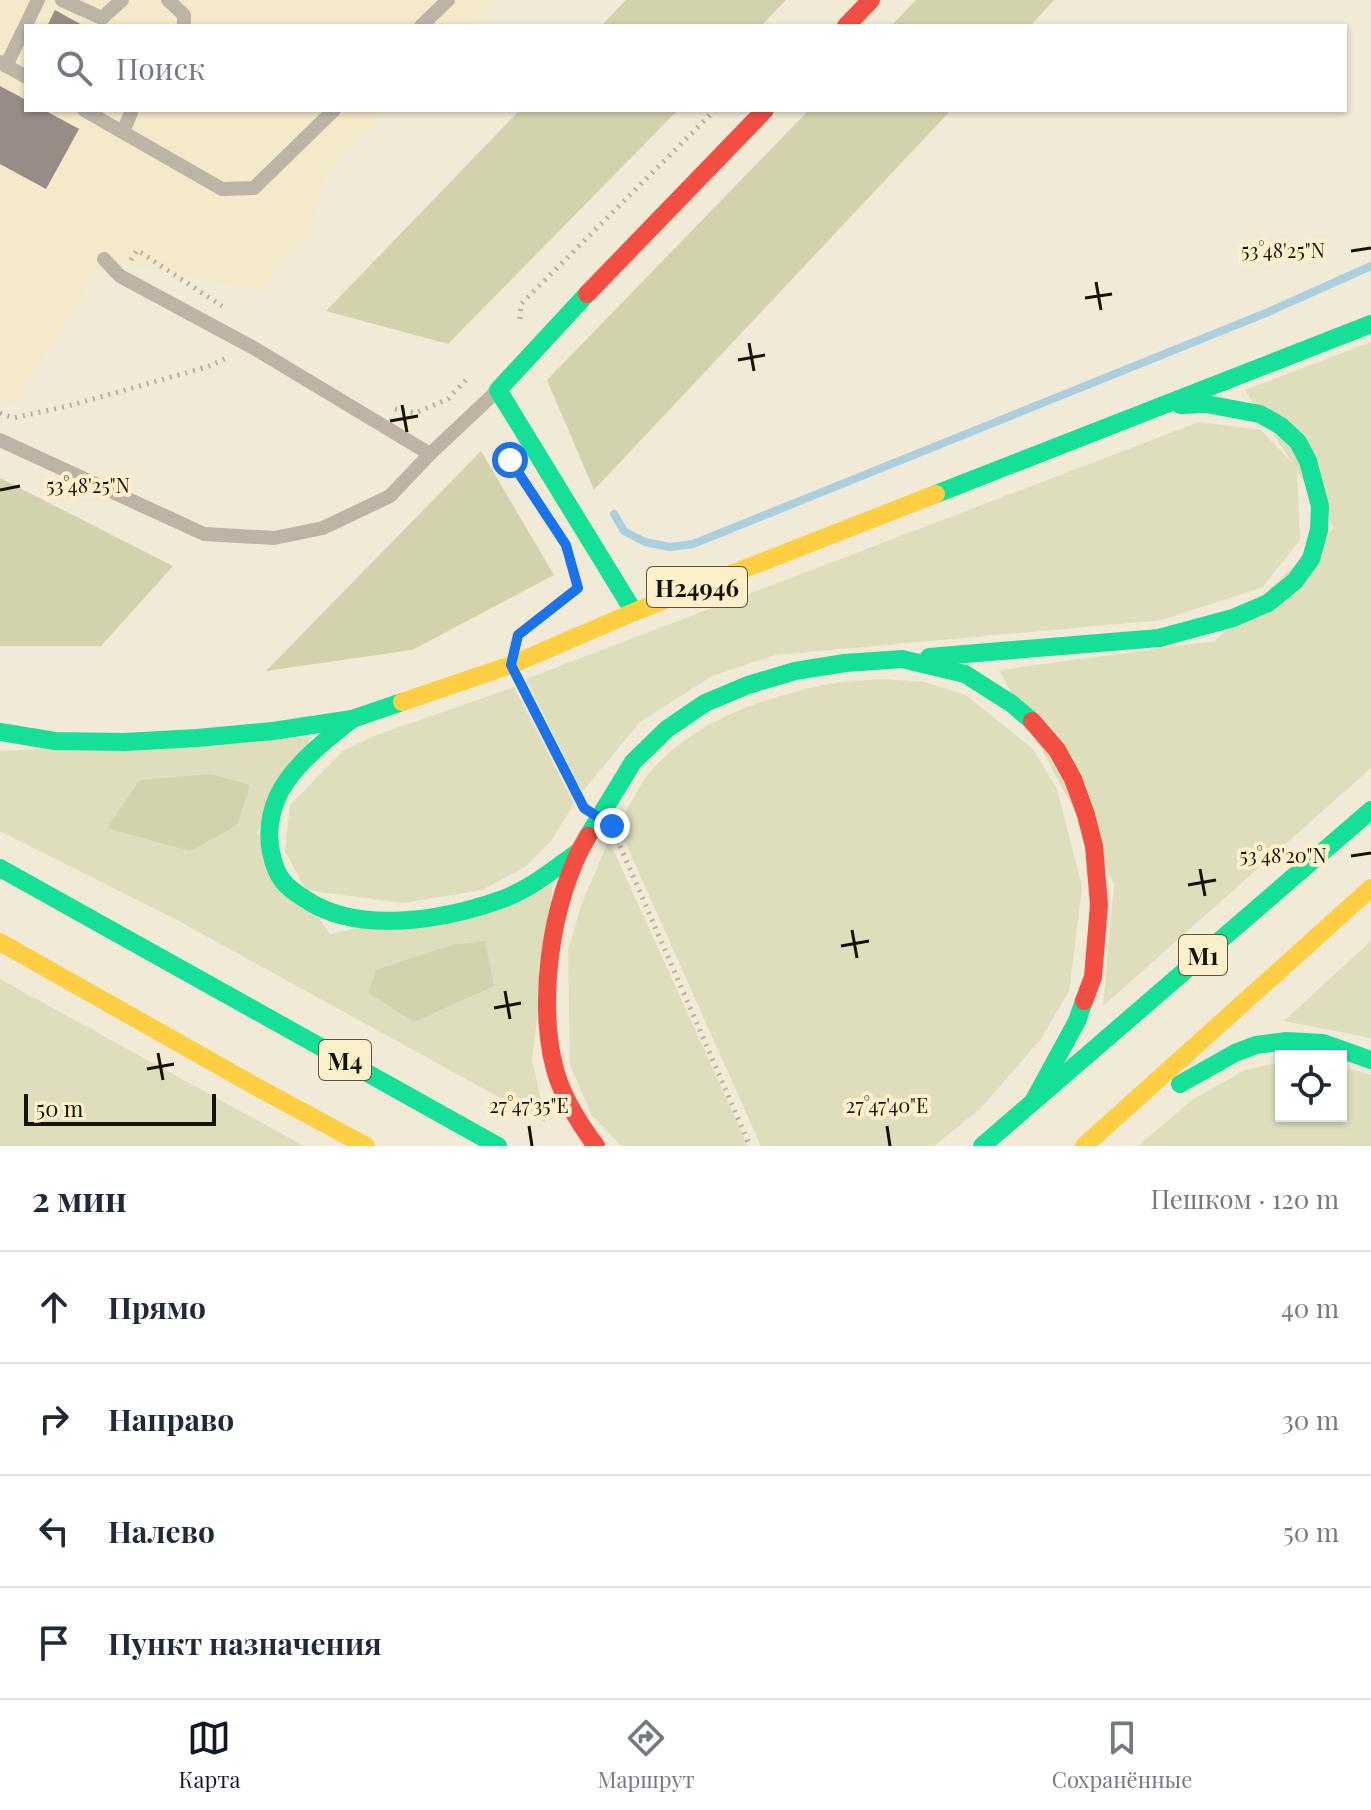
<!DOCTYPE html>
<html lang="ru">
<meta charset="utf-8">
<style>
body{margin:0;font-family:"Playfair Display",serif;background:#f6f6f7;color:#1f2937}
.controls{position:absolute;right:24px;bottom:24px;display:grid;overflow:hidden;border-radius:0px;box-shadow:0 2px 6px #0004}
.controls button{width:72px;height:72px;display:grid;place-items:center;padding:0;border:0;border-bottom:2px solid #e0e1e3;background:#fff;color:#1f2937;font:40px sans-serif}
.scale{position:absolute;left:24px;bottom:20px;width:192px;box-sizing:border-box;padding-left:8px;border:4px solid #161206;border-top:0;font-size:22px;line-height:28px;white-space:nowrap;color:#161206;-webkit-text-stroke:6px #fcf0cb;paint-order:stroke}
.stop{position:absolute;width:24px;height:24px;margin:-18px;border:6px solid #1a73e8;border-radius:50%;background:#fff}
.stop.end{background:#1a73e8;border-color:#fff;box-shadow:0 2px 8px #0008}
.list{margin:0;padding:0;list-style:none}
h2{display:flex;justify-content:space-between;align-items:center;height:104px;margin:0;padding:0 32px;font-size:34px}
h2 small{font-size:26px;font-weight:400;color:#747a83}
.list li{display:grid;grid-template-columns:52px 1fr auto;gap:24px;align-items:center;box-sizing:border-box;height:112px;padding:0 32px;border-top:2px solid #e0e1e3}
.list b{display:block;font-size:30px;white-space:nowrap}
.list em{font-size:26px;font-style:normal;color:#747a83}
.icon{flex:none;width:44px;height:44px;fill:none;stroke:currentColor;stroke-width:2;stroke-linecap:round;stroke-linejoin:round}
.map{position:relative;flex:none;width:1371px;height:1146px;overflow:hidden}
.search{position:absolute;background:#fff;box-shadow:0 2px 6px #0004;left:24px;right:24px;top:24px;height:88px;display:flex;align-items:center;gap:20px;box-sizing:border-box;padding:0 28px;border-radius:0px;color:#747a83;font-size:30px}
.sheet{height:552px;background:#fff}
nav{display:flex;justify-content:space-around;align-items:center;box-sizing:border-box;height:112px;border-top:2px solid #e0e1e3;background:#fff;font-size:22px;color:#747a83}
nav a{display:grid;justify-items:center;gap:4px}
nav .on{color:#111827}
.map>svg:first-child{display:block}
.built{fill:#f4e9c8}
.green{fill:#dedebd}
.forest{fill:#d2d3ac}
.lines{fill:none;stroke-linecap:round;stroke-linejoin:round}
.stream{stroke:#aacfdf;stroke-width:8}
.building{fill:#988c87}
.path{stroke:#b8b0a3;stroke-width:5;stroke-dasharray:2 6;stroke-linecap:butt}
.lane{stroke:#beb4a6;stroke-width:14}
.fast{stroke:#16e098;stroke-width:18}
.slow{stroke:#ffcf43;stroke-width:18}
.jam{stroke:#f24e42;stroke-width:18}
.route{stroke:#1a73e8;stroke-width:10}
.ticks{fill:none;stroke:#161206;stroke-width:3}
.labels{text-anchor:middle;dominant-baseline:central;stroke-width:8;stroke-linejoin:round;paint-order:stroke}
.shield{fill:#fcf0cb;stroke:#5b5541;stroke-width:2}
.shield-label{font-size:24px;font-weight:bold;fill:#161206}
.ticks-label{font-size:20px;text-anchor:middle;fill:#161206;stroke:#fcf0cb;stroke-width:8;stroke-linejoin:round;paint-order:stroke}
</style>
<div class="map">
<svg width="1371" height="1146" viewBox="0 0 1371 1146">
<rect width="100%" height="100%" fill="#f1ead6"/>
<polygon class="built" points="0,0 496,0 471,26 26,26 26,110 389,110 326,175 309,231 261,291 104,259 14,404 0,399"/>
<g class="green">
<polygon points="1371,342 1371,768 1103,1006 1114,884 999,670 1215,641 1334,528 1245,390"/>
<polygon points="1199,422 1261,430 1297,468 1300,540 1263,587 1162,620 775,655 712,676 640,722 582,792 526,679"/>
<path d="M884,679L924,682L966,695L1033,749L1057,789L1082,887L1069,991L1041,1039L980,1109L934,1146H761L618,826C628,809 637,788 649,773C694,721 764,697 829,684C847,681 866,680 884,679Z"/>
<polygon points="514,687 574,804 551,841 525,867 482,890 403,903 306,890 285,851 290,805 343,751 374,736"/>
<polygon points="312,737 257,832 330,934 553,885 532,1060 546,1123 175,919 0,831 0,751"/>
<polygon points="609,840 748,1146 621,1146 591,1114 570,1064 568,950 582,903"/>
<polygon points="1371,941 1371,1038 1284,1021"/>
<polygon points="0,979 304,1146 0,1146"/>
<polygon points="1281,1062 1281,1116 1341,1116 1341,1066 1371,1075 1371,1146 1138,1146 1192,1100 1245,1070"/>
</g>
<g class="forest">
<polygon points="626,0 786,0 761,26 601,26"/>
<polygon points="916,0 1054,0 1030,26 891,26"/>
<polygon points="520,110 678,110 448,344 326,311"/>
<polygon points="809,110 951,110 594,490 547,380"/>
<polygon points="481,451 554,575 412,650 266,671"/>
<polygon points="0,478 173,566 101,646 0,646"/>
<polygon points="211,774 250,785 237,825 190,851 107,828 140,780"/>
<polygon points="485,941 494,986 414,1022 368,993 376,970 452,945"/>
</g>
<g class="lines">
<polyline class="stream" points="614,514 624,531 645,542 670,547 693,544 1266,313 1371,266"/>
</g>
<g class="building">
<polygon points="55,10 84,26 47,26"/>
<polygon points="0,86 26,100 26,110 44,110 79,129 46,189 0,164"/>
</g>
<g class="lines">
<g class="path">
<polyline points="131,260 137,250 222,306"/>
<polyline points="520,319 521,304 715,110"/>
<polyline points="395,409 415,413 448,399 468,378"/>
<polyline points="0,413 13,418 68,406 207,367 229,357"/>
<polyline points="553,608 578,588 576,582"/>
<polyline points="525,693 575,791"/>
<polyline points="620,846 750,1146"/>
</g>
<g class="lane">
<polyline points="62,0 102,18 122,0"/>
<polyline points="168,0 184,15 184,26"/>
<polyline points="421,26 448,0"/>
<polyline points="0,62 26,77"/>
<polyline points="6,66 38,0"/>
<polyline points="84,110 222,189 254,188 334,110"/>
<polyline points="123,132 132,110"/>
<polyline points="104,259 120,276 252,347 430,454"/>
<polyline points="0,440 204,534 274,538 323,528 390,496 430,454 498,390"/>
</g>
<g class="fast">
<polyline points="587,294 498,390 634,612"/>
<polyline points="936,494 1371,324"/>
<polyline points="929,657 1159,638 1233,618 1268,603 1295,581 1311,559 1319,530 1320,506 1308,461 1298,442 1281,426 1260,414 1206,404 1180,405"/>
<path d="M352,719C329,738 303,757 286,782C272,802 266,828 271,852C276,877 284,886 305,899C358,935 443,920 500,900C529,890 553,870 578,852"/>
<polyline points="0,732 55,741 124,742 197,738 273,731 352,719 402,702"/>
<polyline points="588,836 633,762 667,729 705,703 748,685 795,671 845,663 902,659 965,674 1012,704 1032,721"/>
<polyline points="0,868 498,1146"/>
<polyline points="1180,1084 1235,1053 1256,1045 1287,1041 1323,1043 1371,1060"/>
<polyline points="1034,1100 1077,1021 1084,1001"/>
<polyline points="982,1146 1371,810"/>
</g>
<g class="slow">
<polyline points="402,702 511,665 634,612 936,494"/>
<polyline points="0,942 253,1085 366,1146"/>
<polyline points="1084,1146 1371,888"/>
</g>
<g class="jam">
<polyline points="846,26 871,0"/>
<polyline points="587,294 765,110"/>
<polyline points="1032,721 1057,750 1073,779 1086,815 1094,846 1099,905 1093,977 1084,1001"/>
<path d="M588,836C550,898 534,1014 559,1082C568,1106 581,1126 596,1146"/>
</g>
</g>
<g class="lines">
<polyline class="route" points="510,460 566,545 578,588 518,635 511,665 584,808 612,826"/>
</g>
<path class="ticks" d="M1351,251L1371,248M1096,282L1101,310M1085,298L1112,294M749,343L754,371M738,360L765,355M402,405L407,432M390,421L418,416M0,490L20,486M1351,856L1371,853M1200,869L1205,896M1188,885L1216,880M852,930L857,958M841,946L869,941M505,991L510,1019M494,1008L521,1003M158,1053L163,1080M147,1069L174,1064M529,1126L532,1146M887,1126L890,1146"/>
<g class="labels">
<g class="shield">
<rect x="647" y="567" width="100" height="40" rx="6"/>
<rect x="1179" y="935" width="48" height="40" rx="6"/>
<rect x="319" y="1040" width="52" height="40" rx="6"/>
</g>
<g class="shield-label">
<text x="697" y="587">Н24946</text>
<text x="1203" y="955">М1</text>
<text x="345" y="1060">М4</text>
</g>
</g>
<g class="ticks-label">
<text x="1283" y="258">53°48'25"N</text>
<text x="88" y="493">53°48'25"N</text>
<text x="1283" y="863">53°48'20"N</text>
<text x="529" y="1113">27°47'35"E</text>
<text x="887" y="1113">27°47'40"E</text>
</g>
</svg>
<div class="controls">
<button><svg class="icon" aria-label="locate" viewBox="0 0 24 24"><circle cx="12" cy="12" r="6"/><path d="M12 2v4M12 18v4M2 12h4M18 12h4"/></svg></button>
</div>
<div class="scale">50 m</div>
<div class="stop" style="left:510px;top:460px"></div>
<div class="stop end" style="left:612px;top:826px"></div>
<div class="search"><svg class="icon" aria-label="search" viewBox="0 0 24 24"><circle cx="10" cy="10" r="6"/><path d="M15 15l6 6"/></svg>Поиск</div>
</div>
<section class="sheet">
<h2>2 мин<small>Пешком · 120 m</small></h2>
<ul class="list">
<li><svg class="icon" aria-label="ahead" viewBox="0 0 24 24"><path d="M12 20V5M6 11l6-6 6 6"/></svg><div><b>Прямо</b></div><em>40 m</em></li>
<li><svg class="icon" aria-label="right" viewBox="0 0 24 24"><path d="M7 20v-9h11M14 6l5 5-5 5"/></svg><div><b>Направо</b></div><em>30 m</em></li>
<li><svg class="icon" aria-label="left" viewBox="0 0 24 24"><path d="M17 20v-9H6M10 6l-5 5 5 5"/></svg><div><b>Налево</b></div><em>50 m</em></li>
<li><svg class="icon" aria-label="arrive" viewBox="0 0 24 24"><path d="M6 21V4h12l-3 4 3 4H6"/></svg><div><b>Пункт назначения</b></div></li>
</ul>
</section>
<nav>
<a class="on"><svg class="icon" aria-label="map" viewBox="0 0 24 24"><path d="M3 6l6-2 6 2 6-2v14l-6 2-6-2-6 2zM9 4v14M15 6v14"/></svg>Карта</a>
<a><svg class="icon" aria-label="directions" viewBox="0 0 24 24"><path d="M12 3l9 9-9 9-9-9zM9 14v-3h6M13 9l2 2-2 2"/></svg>Маршрут</a>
<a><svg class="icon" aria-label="saved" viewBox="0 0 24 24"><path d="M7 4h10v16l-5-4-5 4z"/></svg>Сохранённые</a>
</nav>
